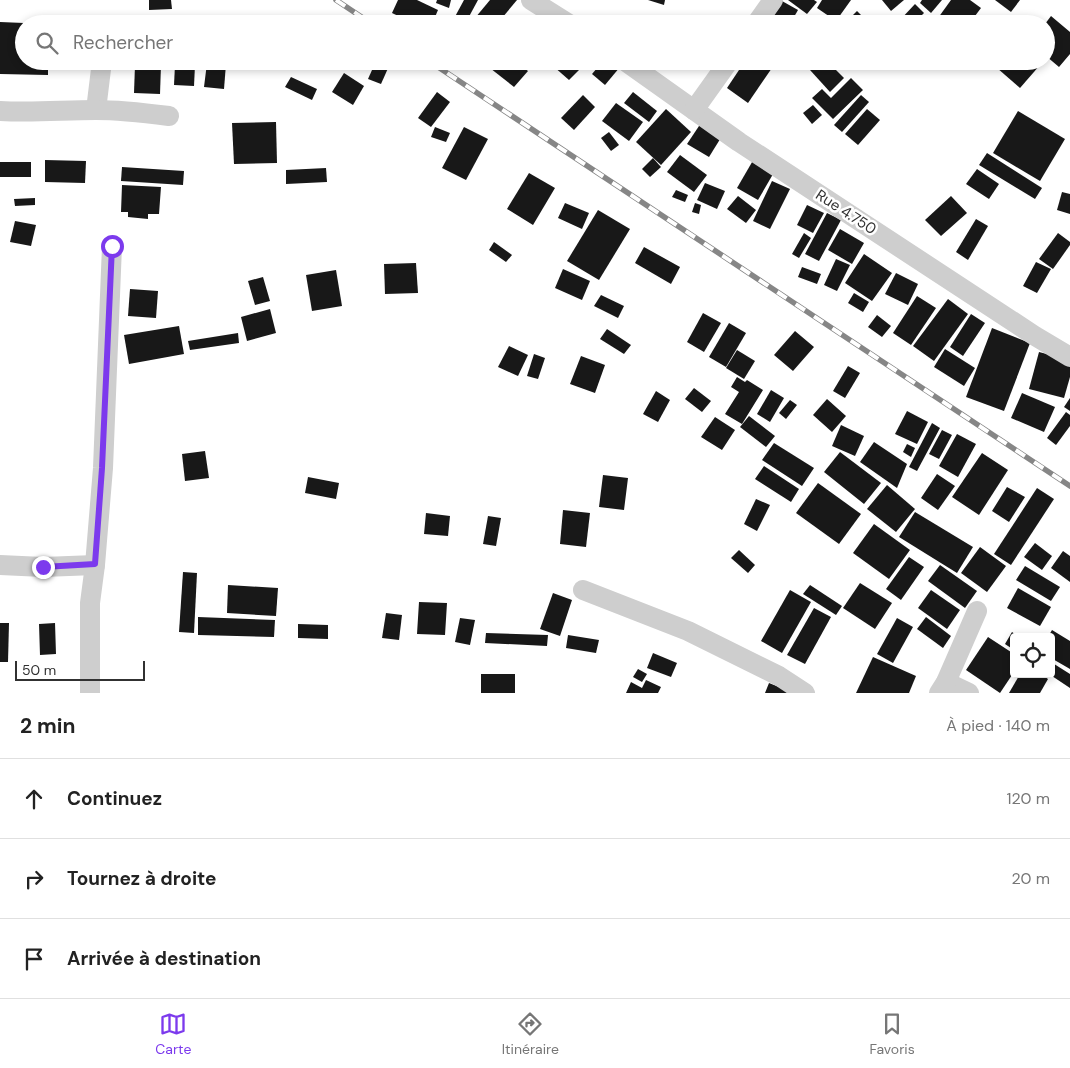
<!DOCTYPE html>
<html lang="fr">
<meta charset="utf-8">
<style>
body{margin:0;font-family:"DM Sans",sans-serif;background:#f6f6f6;color:#222}
.controls{position:absolute;right:15px;bottom:15px;display:grid;overflow:hidden;border-radius:5px;box-shadow:0 2px 8px #0003}
.controls button{width:45px;height:45px;display:grid;place-items:center;padding:0;border:0;border-bottom:1px solid #e0e0e0;background:#fff;color:#222;font:25px sans-serif}
.scale{position:absolute;left:15px;bottom:12px;width:130px;box-sizing:border-box;padding-left:5px;border:2px solid #313131;border-top:0;font-size:14px;line-height:18px;white-space:nowrap;color:#313131;-webkit-text-stroke:4px #fff;paint-order:stroke}
.stop{position:absolute;width:15px;height:15px;margin:-11px;border:4px solid #7c3aed;border-radius:50%;background:#fff}
.stop.end{background:#7c3aed;border-color:#fff;box-shadow:0 1px 5px #0008}
.list{margin:0;padding:0;list-style:none}
h2{display:flex;justify-content:space-between;align-items:center;height:65px;margin:0;padding:0 20px;font-size:21px}
h2 small{font-size:16px;font-weight:400;color:#767676}
.list li{display:grid;grid-template-columns:32px 1fr auto;gap:15px;align-items:center;box-sizing:border-box;height:80px;padding:0 20px;border-top:1px solid #e0e0e0}
.list b{display:block;font-size:19px;white-space:nowrap}
.list em{font-size:16px;font-style:normal;color:#767676}
.icon{flex:none;width:28px;height:28px;fill:none;stroke:currentColor;stroke-width:2;stroke-linecap:round;stroke-linejoin:round}
.map{position:relative;flex:none;width:1070px;height:693px;overflow:hidden}
.search{position:absolute;background:#fff;box-shadow:0 2px 8px #0003;left:15px;right:15px;top:15px;height:55px;display:flex;align-items:center;gap:12px;box-sizing:border-box;padding:0 18px;border-radius:28px;color:#767676;font-size:19px}
.sheet{height:305px;background:#fff}
nav{display:flex;justify-content:space-around;align-items:center;box-sizing:border-box;height:70px;border-top:1px solid #e0e0e0;background:#fff;font-size:14px;color:#767676}
nav a{display:grid;justify-items:center;gap:2px}
nav .on{color:#7c3aed}
.map>svg:first-child{display:block}
.building{fill:#181818}
.lines{fill:none;stroke-linecap:round;stroke-linejoin:round}
.street{stroke:#cecece;stroke-width:20}
.rail-casing{stroke:#868686;stroke-width:5.5}
.rail{stroke:#fff;stroke-width:4;stroke-dasharray:11;stroke-linecap:butt}
.route{stroke:#7c3aed;stroke-width:6}
.labels{text-anchor:middle;dominant-baseline:central;stroke-width:5;stroke-linejoin:round;paint-order:stroke}
.street-label{font-size:15px;fill:#313131;stroke:#fff}
</style>
<div class="map">
<svg width="1070" height="693" viewBox="0 0 1070 693">
<rect width="100%" height="100%" fill="#fff"/>
<g class="building">
<polygon points="149,0 171,0 172,9 149,10"/>
<polygon points="398,0 417,0 438,10 432,24 415,24 392,13"/>
<polygon points="437,0 451,0 449,8 436,3"/>
<polygon points="464,0 478,0 465,24 451,24"/>
<polygon points="490,0 517,0 497,24 470,24"/>
<polygon points="648,0 665,0 664,5"/>
<polygon points="788,0 814,0 817,2 807,14"/>
<polygon points="822,0 851,0 836,21 817,8"/>
<polygon points="882,0 904,0 891,11"/>
<polygon points="922,0 942,0 931,13 920,3"/>
<polygon points="951,0 970,0 981,8 969,24 946,24 938,18"/>
<polygon points="995,0 1020,0 1011,12"/>
<polygon points="782,1 798,10 790,24 768,24"/>
<polygon points="915,4 924,13 913,24 904,24 900,20"/>
<polygon points="857,11 870,24 856,24 850,18"/>
<polygon points="803,15 817,24 797,24"/>
<polygon points="1051,16 1070,32 1070,54 1059,67 1046,56 1046,24 1045,24"/>
<polygon points="0,22 24,23 24,61 48,61 48,75 0,74"/>
<polygon points="376,61 389,66 381,84 368,79"/>
<polygon points="481,61 515,61 528,71 514,87"/>
<polygon points="558,61 579,61 584,65 569,80 553,66"/>
<polygon points="603,61 613,61 620,67 605,85 592,74"/>
<polygon points="745,61 775,61 776,62 748,103 727,88"/>
<polygon points="820,61 827,61 844,78 830,92 810,70"/>
<polygon points="989,61 1036,61 1040,65 1020,88"/>
<polygon points="207,63 226,64 224,89 204,87"/>
<polygon points="135,65 161,65 160,94 134,93"/>
<polygon points="175,65 195,65 194,86 174,85"/>
<polygon points="344,73 364,86 353,105 332,92"/>
<polygon points="291,77 317,89 312,100 285,87"/>
<polygon points="851,78 863,90 833,119 812,98 822,89 831,98"/>
<polygon points="437,92 450,102 431,127 418,118"/>
<polygon points="633,92 657,111 649,122 624,103"/>
<polygon points="583,95 595,107 574,130 561,118"/>
<polygon points="861,95 869,102 842,132 834,125"/>
<polygon points="616,103 643,122 629,141 602,121"/>
<polygon points="813,105 822,115 812,124 803,113"/>
<polygon points="666,109 691,132 661,165 636,142"/>
<polygon points="867,109 880,120 858,145 845,134"/>
<polygon points="1018,111 1065,139 1040,181 993,153"/>
<polygon points="276,122 277,163 234,164 232,123"/>
<polygon points="701,123 722,136 709,157 687,144"/>
<polygon points="435,127 450,133 446,142 431,137"/>
<polygon points="464,127 488,139 466,180 442,168"/>
<polygon points="609,132 619,145 611,151 601,138"/>
<polygon points="987,153 1042,188 1035,199 979,165"/>
<polygon points="680,155 707,175 694,192 667,172"/>
<polygon points="755,157 776,169 758,200 737,188"/>
<polygon points="653,158 661,167 650,177 642,169"/>
<polygon points="45,160 86,161 85,183 45,182"/>
<rect x="0" y="162" width="31" height="15"/>
<polygon points="122,167 184,171 183,185 121,181"/>
<polygon points="326,168 327,182 286,184 286,170"/>
<polygon points="977,169 999,184 989,199 966,184"/>
<polygon points="529,173 555,188 533,225 507,209"/>
<polygon points="772,181 790,189 770,229 753,221"/>
<polygon points="705,183 725,191 717,209 697,200"/>
<polygon points="122,185 161,187 159,214 148,214 148,219 128,217 128,212 121,212"/>
<polygon points="676,190 688,195 685,202 672,197"/>
<polygon points="1062,192 1070,194 1070,214 1057,210"/>
<polygon points="738,196 756,210 746,223 727,209"/>
<polygon points="951,196 967,213 941,236 925,220"/>
<polygon points="35,198 35,205 15,206 14,199"/>
<polygon points="565,203 589,213 582,229 558,218"/>
<polygon points="695,203 701,205 699,214 692,212"/>
<polygon points="807,205 824,213 813,233 797,225"/>
<polygon points="598,210 630,229 599,280 567,261"/>
<polygon points="827,213 841,220 819,261 805,254"/>
<polygon points="976,219 988,226 968,260 956,252"/>
<polygon points="15,221 36,225 31,246 10,242"/>
<polygon points="840,229 864,243 852,264 828,250"/>
<polygon points="804,233 811,238 799,258 792,254"/>
<polygon points="1058,233 1070,242 1070,245 1053,269 1039,259"/>
<polygon points="494,242 512,255 506,262 489,250"/>
<polygon points="644,247 680,267 671,284 635,263"/>
<polygon points="864,254 892,273 872,301 845,283"/>
<polygon points="836,259 850,265 837,291 824,285"/>
<polygon points="1036,262 1051,269 1037,293 1023,286"/>
<polygon points="416,263 418,293 385,294 384,264"/>
<polygon points="802,267 821,274 817,284 798,277"/>
<polygon points="563,269 590,281 582,300 555,288"/>
<polygon points="336,270 342,306 312,311 306,275"/>
<polygon points="896,273 918,284 908,305 885,294"/>
<polygon points="263,277 270,301 255,305 248,281"/>
<polygon points="130,289 158,291 156,318 128,316"/>
<polygon points="854,293 869,302 863,312 848,303"/>
<polygon points="601,295 624,306 618,318 594,306"/>
<polygon points="917,296 936,308 911,345 893,333"/>
<polygon points="948,299 968,314 934,361 913,346"/>
<polygon points="270,309 276,333 247,341 241,317"/>
<polygon points="703,313 721,323 704,352 687,342"/>
<polygon points="971,314 985,323 963,356 950,347"/>
<polygon points="877,315 891,326 882,337 868,327"/>
<polygon points="729,323 746,333 726,367 709,357"/>
<polygon points="179,326 184,354 129,364 124,335"/>
<polygon points="992,328 1030,343 1004,411 966,397"/>
<polygon points="607,329 631,345 624,354 600,339"/>
<polygon points="795,331 814,347 793,371 774,355"/>
<polygon points="238,333 239,343 190,350 188,341"/>
<polygon points="509,346 528,355 518,376 498,367"/>
<polygon points="945,349 975,368 964,386 934,367"/>
<polygon points="737,350 755,361 744,379 726,368"/>
<polygon points="1039,352 1070,360 1070,377 1064,398 1029,389"/>
<polygon points="534,354 545,358 538,379 527,376"/>
<polygon points="581,356 605,365 595,393 570,384"/>
<polygon points="848,366 860,373 845,398 833,391"/>
<polygon points="737,377 745,382 747,380 763,390 742,424 725,414 739,392 731,387"/>
<polygon points="694,388 711,401 702,412 685,399"/>
<polygon points="771,390 784,398 770,422 757,414"/>
<polygon points="656,391 670,400 658,422 643,414"/>
<polygon points="1022,393 1055,407 1044,432 1011,418"/>
<polygon points="1070,398 1070,411 1064,407"/>
<polygon points="827,399 846,416 832,432 813,415"/>
<polygon points="790,400 797,405 786,419 779,413"/>
<polygon points="907,411 928,422 917,444 895,434"/>
<polygon points="1066,412 1070,415 1070,426 1056,445 1047,438"/>
<polygon points="749,416 775,436 766,447 740,427"/>
<polygon points="715,417 735,430 722,450 701,437"/>
<polygon points="932,423 940,428 917,471 909,467"/>
<polygon points="841,425 864,436 855,456 832,446"/>
<polygon points="942,430 952,435 939,459 929,454"/>
<polygon points="957,434 976,444 958,477 939,466"/>
<polygon points="874,442 907,464 897,488 860,462"/>
<polygon points="774,443 814,468 802,486 762,460"/>
<polygon points="907,444 915,448 911,457 903,452"/>
<polygon points="205,451 209,478 185,481 182,454"/>
<polygon points="840,452 881,483 864,504 824,472"/>
<polygon points="982,453 1008,470 979,515 952,497"/>
<polygon points="764,466 799,489 791,502 755,479"/>
<polygon points="937,474 955,486 938,510 921,498"/>
<polygon points="603,475 628,478 624,510 599,507"/>
<polygon points="308,477 339,483 336,499 305,493"/>
<polygon points="818,483 861,514 839,544 796,513"/>
<polygon points="887,485 915,509 896,532 867,509"/>
<polygon points="1007,487 1025,497 1009,522 992,511"/>
<polygon points="1037,488 1054,499 1011,565 994,554"/>
<polygon points="756,499 770,505 757,531 744,524"/>
<polygon points="563,510 590,513 586,547 560,544"/>
<polygon points="915,512 973,547 957,573 899,537"/>
<polygon points="426,513 450,516 448,536 424,534"/>
<polygon points="488,516 501,518 496,546 483,544"/>
<polygon points="874,524 910,550 889,579 853,553"/>
<polygon points="1035,543 1052,556 1042,570 1024,557"/>
<polygon points="980,547 1006,566 987,592 961,573"/>
<polygon points="739,550 755,565 748,573 731,558"/>
<polygon points="1063,551 1070,556 1070,582 1051,568"/>
<polygon points="909,557 924,567 901,600 886,589"/>
<polygon points="940,565 977,591 965,608 928,581"/>
<polygon points="1025,566 1060,587 1051,601 1016,580"/>
<polygon points="183,572 197,573 194,633 179,632"/>
<polygon points="860,583 892,603 875,629 843,608"/>
<polygon points="228,585 278,588 276,616 227,613"/>
<polygon points="810,585 842,606 836,615 803,594"/>
<polygon points="1018,588 1051,607 1040,626 1007,608"/>
<polygon points="790,590 811,602 782,653 761,641"/>
<polygon points="931,590 960,610 947,629 918,608"/>
<polygon points="553,593 572,600 560,636 540,629"/>
<polygon points="419,602 447,603 445,635 417,634"/>
<polygon points="814,608 831,617 805,664 787,655"/>
<polygon points="386,613 402,615 399,640 382,638"/>
<polygon points="198,617 275,620 274,637 198,635"/>
<polygon points="926,617 951,636 943,648 917,629"/>
<polygon points="460,618 475,620 470,645 455,642"/>
<polygon points="897,618 913,627 893,663 877,654"/>
<polygon points="0,623 9,623 8,662 0,662"/>
<polygon points="55,623 56,654 40,655 39,624"/>
<polygon points="298,624 328,625 328,639 298,638"/>
<polygon points="1052,630 1070,641 1070,669 1051,658 1051,637 1048,637"/>
<polygon points="1012,632 1019,637 1014,637 1014,650 1005,644"/>
<polygon points="486,633 548,635 547,646 485,643"/>
<polygon points="568,635 599,640 596,653 566,648"/>
<polygon points="988,637 1014,654 1014,672 1000,693 966,670"/>
<polygon points="653,653 677,663 671,677 647,668"/>
<polygon points="873,657 916,676 909,693 856,693"/>
<polygon points="1051,662 1070,674 1070,688 1049,674 1051,674"/>
<polygon points="638,669 647,674 642,682 633,677"/>
<rect x="481" y="674" width="34" height="19"/>
<polygon points="1020,674 1041,674 1048,679 1040,693 1009,693"/>
<polygon points="646,680 661,687 658,693 626,693 631,682 642,688"/>
<polygon points="769,683 794,693 765,693"/>
</g>
<g class="lines">
<g class="street">
<polyline points="531,0 569,24"/>
<polyline points="756,24 773,0"/>
<polyline points="625,61 739,142 1035,336 1070,357"/>
<polyline points="96,110 102,61"/>
<polyline points="694,110 729,61"/>
<path d="M0,111C33,113 64,110 96,110C121,110 145,113 169,116"/>
<polyline points="0,565 43,567 95,565"/>
<polyline points="583,590 688,631 779,676 805,693"/>
<polyline points="946,682 969,693"/>
<polyline points="90,693 90,603 95,565 103,468 112,246"/>
<polyline points="939,693 946,682 977,611"/>
</g>
<g class="rail-casing">
<g id="rail">
<polyline points="336,0 372,24"/>
<polyline points="429,61 1070,486"/>
</g>
</g>
<use href="#rail" class="rail"/>
</g>
<g class="lines">
<polyline class="route" points="43,567 95,564 102,468 112,246"/>
</g>
<g class="labels">
<g class="street-label">
<text transform="translate(846 212) rotate(33)">Rue 4.750</text>
</g>
</g>
</svg>
<div class="controls">
<button><svg class="icon" aria-label="locate" viewBox="0 0 24 24"><circle cx="12" cy="12" r="6"/><path d="M12 2v4M12 18v4M2 12h4M18 12h4"/></svg></button>
</div>
<div class="scale">50 m</div>
<div class="stop" style="left:112px;top:246px"></div>
<div class="stop end" style="left:43px;top:567px"></div>
<div class="search"><svg class="icon" aria-label="search" viewBox="0 0 24 24"><circle cx="10" cy="10" r="6"/><path d="M15 15l6 6"/></svg>Rechercher</div>
</div>
<section class="sheet">
<h2>2 min<small>À pied · 140 m</small></h2>
<ul class="list">
<li><svg class="icon" aria-label="ahead" viewBox="0 0 24 24"><path d="M12 20V5M6 11l6-6 6 6"/></svg><div><b>Continuez</b></div><em>120 m</em></li>
<li><svg class="icon" aria-label="right" viewBox="0 0 24 24"><path d="M7 20v-9h11M14 6l5 5-5 5"/></svg><div><b>Tournez à droite</b></div><em>20 m</em></li>
<li><svg class="icon" aria-label="arrive" viewBox="0 0 24 24"><path d="M6 21V4h12l-3 4 3 4H6"/></svg><div><b>Arrivée à destination</b></div></li>
</ul>
</section>
<nav>
<a class="on"><svg class="icon" aria-label="map" viewBox="0 0 24 24"><path d="M3 6l6-2 6 2 6-2v14l-6 2-6-2-6 2zM9 4v14M15 6v14"/></svg>Carte</a>
<a><svg class="icon" aria-label="directions" viewBox="0 0 24 24"><path d="M12 3l9 9-9 9-9-9zM9 14v-3h6M13 9l2 2-2 2"/></svg>Itinéraire</a>
<a><svg class="icon" aria-label="saved" viewBox="0 0 24 24"><path d="M7 4h10v16l-5-4-5 4z"/></svg>Favoris</a>
</nav>
